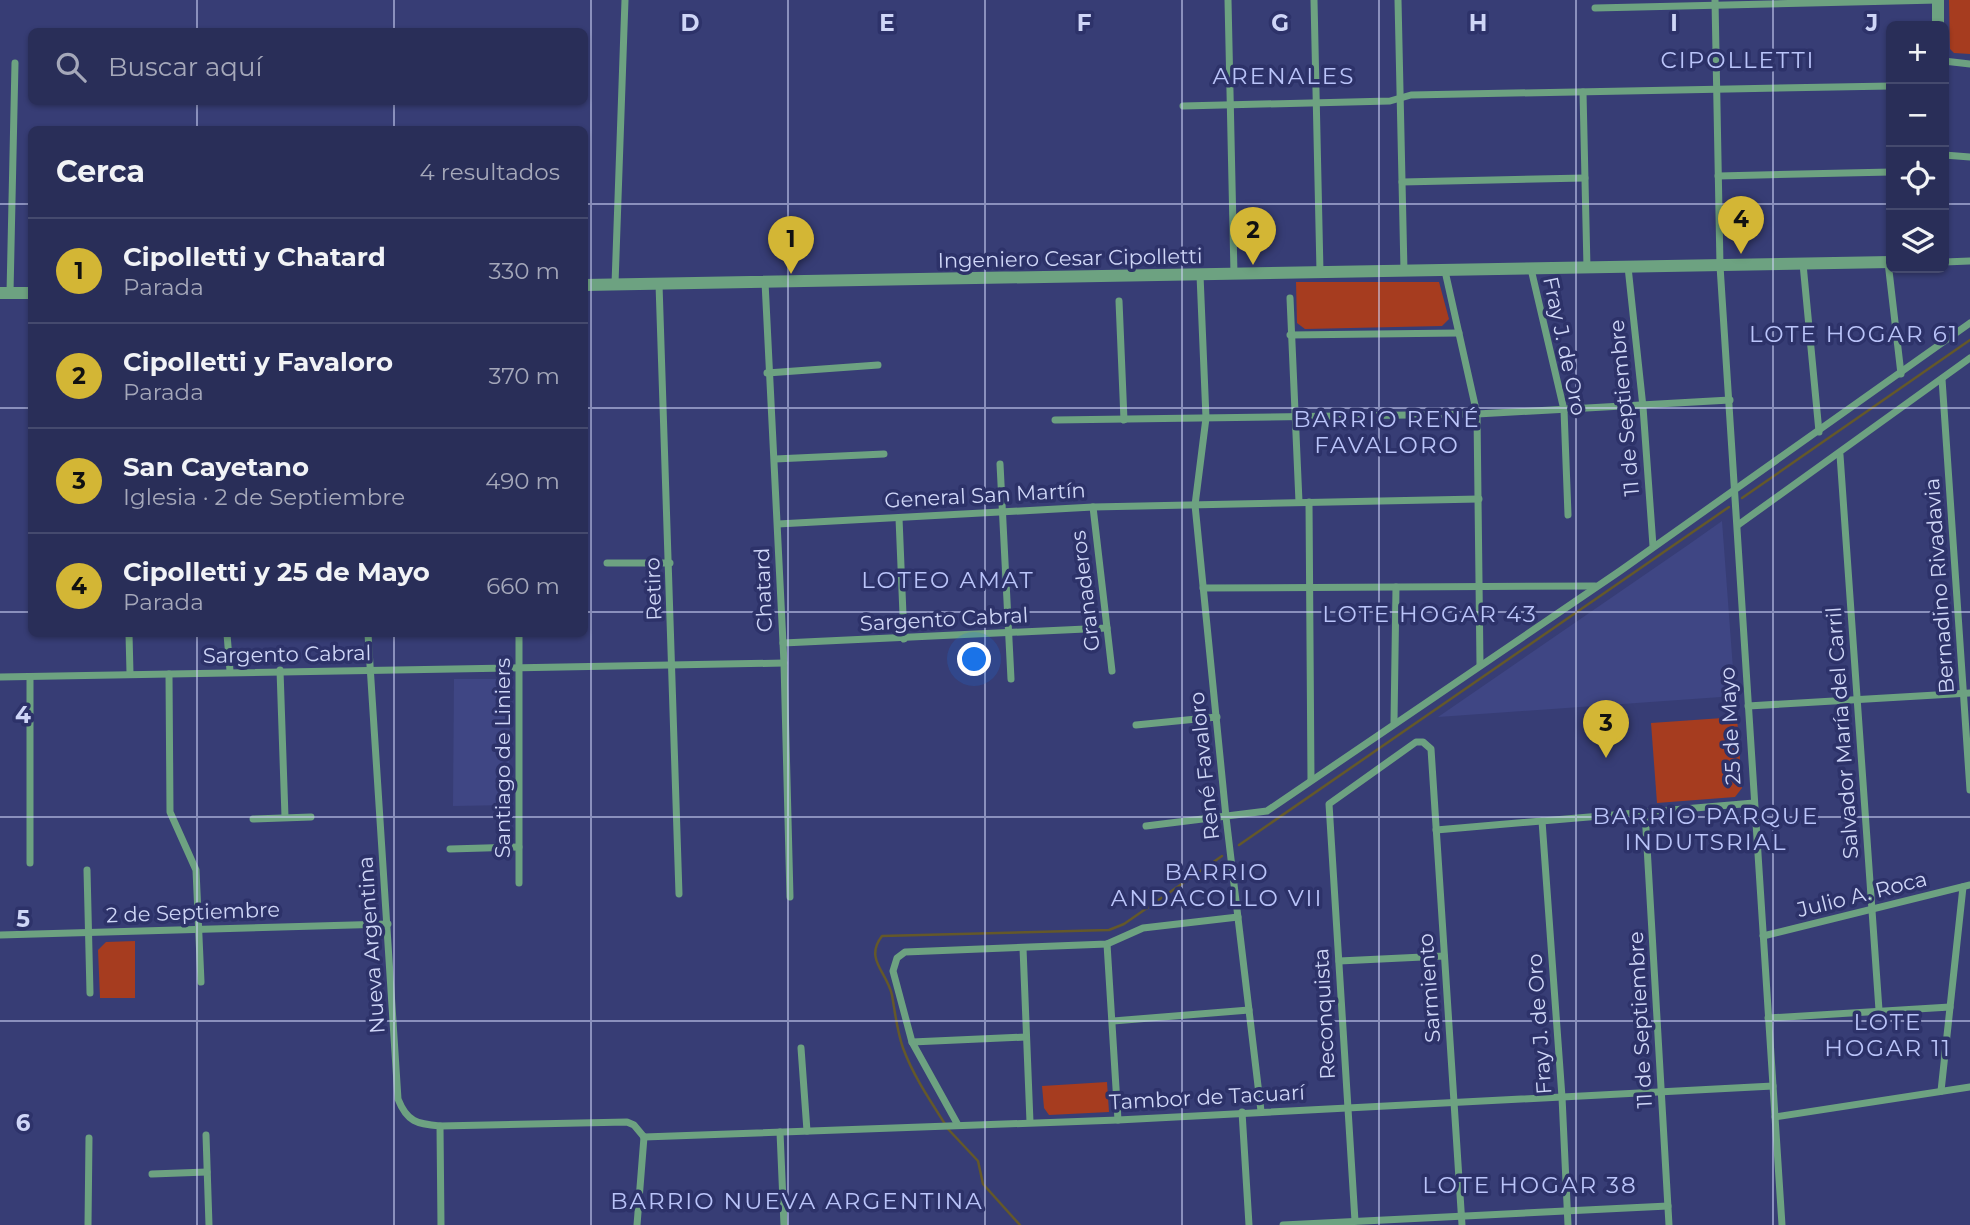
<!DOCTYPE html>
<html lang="es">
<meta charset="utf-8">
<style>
body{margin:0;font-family:Montserrat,sans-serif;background:#353a61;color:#f1f3f6}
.controls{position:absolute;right:21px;top:21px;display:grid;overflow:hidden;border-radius:10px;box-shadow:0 2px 5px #0004}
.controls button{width:63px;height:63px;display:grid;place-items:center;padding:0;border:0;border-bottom:2px solid #454a6e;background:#292e58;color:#f1f3f6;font:35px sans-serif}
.you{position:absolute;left:975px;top:660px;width:24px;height:24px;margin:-18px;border:5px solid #fff;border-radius:50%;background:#1a73e8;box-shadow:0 0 0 10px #1a73e833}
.badge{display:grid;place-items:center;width:46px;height:46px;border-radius:50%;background:#d3b635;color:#111;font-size:23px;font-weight:700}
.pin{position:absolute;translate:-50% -58px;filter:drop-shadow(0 2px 4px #0008)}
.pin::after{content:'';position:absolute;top:37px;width:24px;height:21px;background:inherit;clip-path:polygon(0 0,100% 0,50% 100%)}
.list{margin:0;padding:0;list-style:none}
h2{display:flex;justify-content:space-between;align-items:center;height:91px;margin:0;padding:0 28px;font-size:30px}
h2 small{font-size:23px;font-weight:400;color:#a5a8ba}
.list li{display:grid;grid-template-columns:46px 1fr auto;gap:21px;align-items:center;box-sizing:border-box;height:105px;padding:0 28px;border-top:2px solid #454a6e}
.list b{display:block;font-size:26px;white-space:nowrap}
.list p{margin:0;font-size:23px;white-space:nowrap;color:#a5a8ba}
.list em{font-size:23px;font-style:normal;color:#a5a8ba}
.icon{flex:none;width:38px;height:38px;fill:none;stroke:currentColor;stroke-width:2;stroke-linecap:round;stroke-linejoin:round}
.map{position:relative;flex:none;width:1970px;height:1225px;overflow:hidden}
.search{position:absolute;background:#292e58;box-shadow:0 2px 5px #0004;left:28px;top:28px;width:560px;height:77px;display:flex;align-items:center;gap:18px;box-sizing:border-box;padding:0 24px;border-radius:10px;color:#a5a8ba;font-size:26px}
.panel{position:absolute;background:#292e58;box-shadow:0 2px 5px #0004;left:28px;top:126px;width:560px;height:511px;border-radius:10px}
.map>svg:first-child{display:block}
.built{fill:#3f4684}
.green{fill:#a63c1f}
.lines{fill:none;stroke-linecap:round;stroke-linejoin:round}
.stream{stroke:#64582a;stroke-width:2.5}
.minor{stroke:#6da281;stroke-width:7}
.tertiary{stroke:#6da281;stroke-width:12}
.grid{fill:none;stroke:#cfd6f7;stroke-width:2;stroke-opacity:0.55}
.labels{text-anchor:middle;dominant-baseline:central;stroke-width:7;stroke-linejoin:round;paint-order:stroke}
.street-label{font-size:21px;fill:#cfd6f7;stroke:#2d3269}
.neighbourhood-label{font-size:23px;letter-spacing:2px;fill:#bac4f9;stroke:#2d3269}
.grid-label{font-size:23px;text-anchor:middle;font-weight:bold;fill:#cfd6f7;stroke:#2d3269;stroke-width:7;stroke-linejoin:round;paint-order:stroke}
</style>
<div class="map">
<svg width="1970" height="1225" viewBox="0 0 1970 1225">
<rect width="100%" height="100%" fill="#373d75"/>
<g class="built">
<polygon points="1722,521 1735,696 1438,717 1688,545"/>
<polygon points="454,679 510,679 509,805 453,806"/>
</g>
<g class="green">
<polygon points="1949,0 1970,0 1970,54 1954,53 1950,49"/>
<polygon points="1296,282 1439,282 1449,319 1442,326 1305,329 1297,323"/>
<polygon points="1737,717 1742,788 1735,797 1657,803 1651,723"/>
<polygon points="135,941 135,998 100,998 98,950 106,942"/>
<polygon points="1107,1082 1109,1112 1049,1115 1044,1108 1042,1086"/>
</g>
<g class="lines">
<g class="stream">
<polyline points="1742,498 1970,340"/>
<polyline points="1239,845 1729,507"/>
<path d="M945,1124C929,1099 913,1075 903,1048C897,1031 895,1012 892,995C887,972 864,959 882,936L1109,930L1124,924L1222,856"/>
<polyline points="948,1129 978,1161 983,1184 1020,1225"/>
</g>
<g class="minor">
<polyline points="1228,0 1234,274"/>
<polyline points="1314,0 1320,272"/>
<polyline points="1398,0 1404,271"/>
<polyline points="1715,0 1720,266 1782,1225"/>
<polyline points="1595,8 1938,0"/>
<polyline points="1944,61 1970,64"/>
<polyline points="1583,92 1587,268"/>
<polyline points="1183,106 1390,101 1411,95 1891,86"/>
<polyline points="1944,155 1970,157"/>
<polyline points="1718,176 1891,172"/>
<polyline points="1402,182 1585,178"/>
<polyline points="1888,262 1901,374"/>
<polyline points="1944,262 1970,261"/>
<polyline points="1803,264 1819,432"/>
<polyline points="1628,267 1643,407 1653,546"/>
<polyline points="1531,269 1564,410 1568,515"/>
<polyline points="1445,271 1477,414 1480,665"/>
<polyline points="1200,275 1206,418 1195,505 1226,817 1261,1111"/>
<polyline points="765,282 784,663 790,897"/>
<polyline points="615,284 625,0"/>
<polyline points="659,284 679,894"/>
<polyline points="10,293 15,63"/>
<polyline points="1290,298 1299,502"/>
<polyline points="1119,301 1124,420"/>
<polyline points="1290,335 1459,333"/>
<polyline points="767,373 878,365"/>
<polyline points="1942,379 1970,790"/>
<polyline points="1055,420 1477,414 1730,400"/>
<polyline points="1840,455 1879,1010"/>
<polyline points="775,459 884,454"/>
<polyline points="1000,464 1011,679"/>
<polyline points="1309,502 1311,780"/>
<polyline points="1093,507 1112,671"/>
<polyline points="899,518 904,639"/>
<polyline points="778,524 1093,507 1479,499"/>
<polyline points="1738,525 1970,358"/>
<polyline points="607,563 670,563"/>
<polyline points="1203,588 1595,586"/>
<polyline points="129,634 130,673"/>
<polyline points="227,634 230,671"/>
<path d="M368,634L398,1099C407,1122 417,1124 440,1126L441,1225"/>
<polyline points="519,634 519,883"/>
<polyline points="783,643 1107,628"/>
<polyline points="280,670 285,817"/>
<polyline points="169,674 170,812 196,870 201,982"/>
<polyline points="0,677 784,663"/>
<polyline points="30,677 30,863"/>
<polyline points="1748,706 1970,693"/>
<polyline points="1394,722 1396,587"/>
<polyline points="1136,725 1217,717"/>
<polyline points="1645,812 1669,1225"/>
<polyline points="253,819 311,817"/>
<polyline points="1542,821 1562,1097 1568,1225"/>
<polyline points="1146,826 1267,811 1620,571 1970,323"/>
<polyline points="1436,830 1754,803"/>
<polyline points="450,849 519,847"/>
<polyline points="87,870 90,993"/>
<polyline points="0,935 388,924"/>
<polyline points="1763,936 1970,885"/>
<polyline points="1107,944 1118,1120"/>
<polyline points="1023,948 1030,1122"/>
<polyline points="1339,961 1444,956"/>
<polyline points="1768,1018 1950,1007"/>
<polyline points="1113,1021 1249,1010"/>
<polyline points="912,1042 1026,1037"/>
<polyline points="801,1048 807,1131"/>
<polyline points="1941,1091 1963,887"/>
<polyline points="1242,1112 1249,1225"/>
<polyline points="1775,1117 1970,1087"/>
<polyline points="958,1125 912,1042 893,971 897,958 905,952 1107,944 1143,928 1238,917"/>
<polyline points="440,1126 627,1122 634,1125 644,1137"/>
<polyline points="780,1132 784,1225"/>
<polyline points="206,1135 209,1225"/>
<polyline points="644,1137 1118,1120 1773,1086"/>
<polyline points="152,1174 207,1172"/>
<polyline points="1355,1221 1329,804 1416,742 1423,742 1431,749 1462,1225"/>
<polyline points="88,1225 89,1138"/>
<polyline points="637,1225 644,1137"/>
<polyline points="1283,1225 1668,1206"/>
</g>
<g class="tertiary">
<polyline points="1938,0 1938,26"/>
<polyline points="584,285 1891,262"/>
<polyline points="0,293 32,293"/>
</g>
</g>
<path class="grid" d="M197,0V32M394,0V32M591,0V1225M788,0V1225M985,0V1225M1182,0V1225M1379,0V1225M1576,0V1225M1773,0V1225M197,102V130M394,102V130M0,204H32M584,204H1891M1944,204H1970M0,408H32M584,408H1970M0,612H32M584,612H1970M197,634V1225M394,634V1225M0,817H1970M0,1021H1970"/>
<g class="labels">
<g class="street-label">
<text transform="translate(1070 258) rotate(-1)">Ingeniero Cesar Cipolletti</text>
<text transform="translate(1565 346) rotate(78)">Fray J. de Oro</text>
<text transform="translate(1624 408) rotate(-95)">11 de Septiembre</text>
<text transform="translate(985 495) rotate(-3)">General San Martín</text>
<text transform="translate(1939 586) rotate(-94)">Bernadino Rivadavia</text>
<text transform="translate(653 589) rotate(-92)">Retiro</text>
<text transform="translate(763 590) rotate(-92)">Chatard</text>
<text transform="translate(1085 591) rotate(-97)">Granaderos</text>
<text transform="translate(944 619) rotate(-3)">Sargento Cabral</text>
<text transform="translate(287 654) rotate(-1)">Sargento Cabral</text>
<text transform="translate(1730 726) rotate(-93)">25 de Mayo</text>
<text transform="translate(1842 733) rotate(-94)">Salvador María del Carril</text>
<text transform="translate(502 758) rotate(-90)">Santiago de Liniers</text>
<text transform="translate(1204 766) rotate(-96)">René Favaloro</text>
<text transform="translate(1862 894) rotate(-14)">Julio A. Roca</text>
<text transform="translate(193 912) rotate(-2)">2 de Septiembre</text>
<text transform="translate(371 945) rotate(-94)">Nueva Argentina</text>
<text transform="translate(1429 988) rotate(-94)">Sarmiento</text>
<text transform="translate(1324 1014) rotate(-93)">Reconquista</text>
<text transform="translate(1640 1020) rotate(-93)">11 de Septiembre</text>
<text transform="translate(1539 1024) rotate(-94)">Fray J. de Oro</text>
<text transform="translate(1207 1097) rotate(-3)">Tambor de Tacuarí</text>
</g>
<g class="neighbourhood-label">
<text x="1738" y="60">CIPOLLETTI</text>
<text x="1284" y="76">ARENALES</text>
<text x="1854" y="334">LOTE HOGAR 61</text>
<text x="1387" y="419">BARRIO RENÉ<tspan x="1387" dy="26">FAVALORO</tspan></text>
<text x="948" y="580">LOTEO AMAT</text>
<text x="1430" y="614">LOTE HOGAR 43</text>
<text x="1706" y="816">BARRIO PARQUE<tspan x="1706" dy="26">INDUTSRIAL</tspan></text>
<text x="1217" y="872">BARRIO<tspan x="1217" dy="26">ANDACOLLO VII</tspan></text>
<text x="1888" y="1022">LOTE<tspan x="1888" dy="26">HOGAR 11</tspan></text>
<text x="1530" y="1185">LOTE HOGAR 38</text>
<text x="797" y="1201">BARRIO NUEVA ARGENTINA</text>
</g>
</g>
<g class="grid-label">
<text x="690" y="31">D</text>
<text x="887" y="31">E</text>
<text x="1084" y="31">F</text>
<text x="1280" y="31">G</text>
<text x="1478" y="31">H</text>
<text x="1674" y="31">I</text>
<text x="1872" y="31">J</text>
<text x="23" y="723">4</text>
<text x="23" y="927">5</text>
<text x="23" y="1131">6</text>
</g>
</svg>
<div class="controls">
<button>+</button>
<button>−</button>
<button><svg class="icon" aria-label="locate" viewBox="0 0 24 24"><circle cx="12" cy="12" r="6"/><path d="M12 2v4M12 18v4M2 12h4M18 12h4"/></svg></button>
<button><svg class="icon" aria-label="layers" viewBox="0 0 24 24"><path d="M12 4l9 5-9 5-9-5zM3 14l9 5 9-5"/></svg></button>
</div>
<div class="you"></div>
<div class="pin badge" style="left:791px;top:274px">1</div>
<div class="pin badge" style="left:1253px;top:265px">2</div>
<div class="pin badge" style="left:1606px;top:758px">3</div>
<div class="pin badge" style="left:1741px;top:254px">4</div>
<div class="search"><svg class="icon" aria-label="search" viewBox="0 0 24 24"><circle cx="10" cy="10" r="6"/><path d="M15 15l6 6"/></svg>Buscar aquí</div>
<section class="panel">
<h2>Cerca<small>4 resultados</small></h2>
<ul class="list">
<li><span class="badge">1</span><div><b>Cipolletti y Chatard</b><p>Parada</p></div><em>330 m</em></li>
<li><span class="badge">2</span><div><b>Cipolletti y Favaloro</b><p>Parada</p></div><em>370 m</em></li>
<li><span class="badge">3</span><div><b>San Cayetano</b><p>Iglesia · 2 de Septiembre</p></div><em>490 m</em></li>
<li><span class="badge">4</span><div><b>Cipolletti y 25 de Mayo</b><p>Parada</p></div><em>660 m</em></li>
</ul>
</section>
</div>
